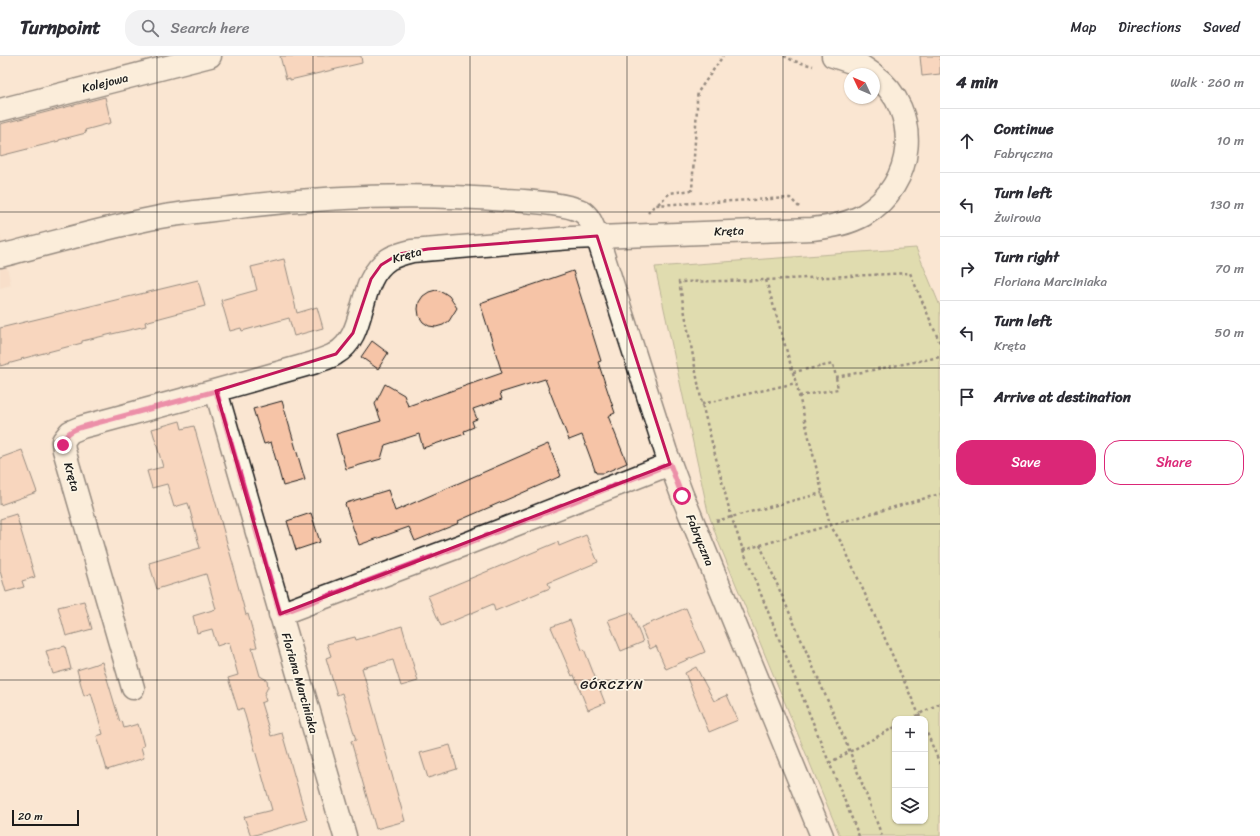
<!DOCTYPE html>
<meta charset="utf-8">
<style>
body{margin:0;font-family:Sriracha,sans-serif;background:#f2f2f3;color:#2b2b33}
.controls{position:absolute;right:12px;bottom:12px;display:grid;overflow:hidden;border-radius:8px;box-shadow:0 1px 3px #0004}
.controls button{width:36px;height:36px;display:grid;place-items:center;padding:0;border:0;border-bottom:1px solid #e1e1e2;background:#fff;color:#2b2b33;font:20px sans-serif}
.compass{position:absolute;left:844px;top:12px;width:36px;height:36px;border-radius:50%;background:#fff;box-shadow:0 1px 3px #0004;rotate:314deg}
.scale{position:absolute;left:12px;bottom:10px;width:67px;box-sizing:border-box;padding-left:4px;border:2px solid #1c1c1c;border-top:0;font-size:11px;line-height:14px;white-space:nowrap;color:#1c1c1c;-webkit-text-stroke:3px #fcf5e5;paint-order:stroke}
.stop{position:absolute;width:12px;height:12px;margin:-9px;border:3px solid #db2777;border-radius:50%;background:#fff}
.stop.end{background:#db2777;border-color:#fff;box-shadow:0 1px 4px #0008}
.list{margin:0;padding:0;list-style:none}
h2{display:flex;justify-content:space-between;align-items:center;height:52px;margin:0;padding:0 16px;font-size:17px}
h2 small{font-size:13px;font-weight:400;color:#7c7c81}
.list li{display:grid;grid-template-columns:26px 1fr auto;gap:12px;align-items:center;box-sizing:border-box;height:64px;padding:0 16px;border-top:1px solid #e1e1e2}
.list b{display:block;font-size:15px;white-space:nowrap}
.list p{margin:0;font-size:13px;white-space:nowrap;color:#7c7c81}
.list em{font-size:13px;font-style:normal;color:#7c7c81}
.actions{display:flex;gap:8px;padding:12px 16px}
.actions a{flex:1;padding:9px 0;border:1px solid #db2777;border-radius:16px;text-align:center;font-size:14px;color:#db2777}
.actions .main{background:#db2777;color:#fff}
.icon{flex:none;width:22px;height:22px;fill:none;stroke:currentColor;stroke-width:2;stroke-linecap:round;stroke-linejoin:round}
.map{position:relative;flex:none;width:940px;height:780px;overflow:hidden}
header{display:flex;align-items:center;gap:24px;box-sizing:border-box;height:56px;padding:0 20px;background:#fff;border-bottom:1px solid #e1e1e2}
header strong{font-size:19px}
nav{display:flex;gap:22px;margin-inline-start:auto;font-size:14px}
.search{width:280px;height:36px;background:#f2f2f3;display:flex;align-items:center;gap:10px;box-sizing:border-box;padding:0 14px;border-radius:16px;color:#7c7c81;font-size:15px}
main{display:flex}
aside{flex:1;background:#fff}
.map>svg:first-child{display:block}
.built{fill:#f5d8c2}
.green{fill:#c2d185;stroke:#6f7650;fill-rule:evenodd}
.building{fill:#f6c4a7;stroke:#1c1c1c}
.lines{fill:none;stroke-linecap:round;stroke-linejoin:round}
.minor-casing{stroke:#1c1c1c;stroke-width:25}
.path{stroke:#1c1c1c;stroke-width:2.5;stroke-dasharray:3 3;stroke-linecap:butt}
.minor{stroke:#fcf5e5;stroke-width:22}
.route{stroke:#db2777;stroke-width:5}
.marked{fill:none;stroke:#c2185b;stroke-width:3;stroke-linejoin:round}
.grid{fill:none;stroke:#1c1c1c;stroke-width:1;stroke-opacity:0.55}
.labels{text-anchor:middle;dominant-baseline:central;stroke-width:3.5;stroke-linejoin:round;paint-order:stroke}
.street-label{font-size:12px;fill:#1c1c1c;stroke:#fcf5e5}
.neighbourhood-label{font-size:13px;letter-spacing:1px;fill:#1c1c1c;stroke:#fcf5e5}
</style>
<header>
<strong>Turnpoint</strong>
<div class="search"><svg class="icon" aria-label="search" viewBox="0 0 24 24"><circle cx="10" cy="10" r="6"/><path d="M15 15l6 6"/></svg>Search here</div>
<nav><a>Map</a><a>Directions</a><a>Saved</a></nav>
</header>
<main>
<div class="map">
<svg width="940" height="780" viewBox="0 0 940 780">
<rect width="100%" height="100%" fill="#fae6d2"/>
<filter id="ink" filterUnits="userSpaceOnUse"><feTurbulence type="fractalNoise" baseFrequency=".025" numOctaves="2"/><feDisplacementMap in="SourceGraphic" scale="8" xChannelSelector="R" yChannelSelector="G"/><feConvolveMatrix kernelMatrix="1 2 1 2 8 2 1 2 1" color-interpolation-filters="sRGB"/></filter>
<g filter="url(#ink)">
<polygon class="built" points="0,179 11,229 0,232"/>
<path class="green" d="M916,192L940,250V780H840L718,485L708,456L655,211ZM895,663H925V765H895Z"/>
<g class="building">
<polygon points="280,0 361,0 362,7 290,24 290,22 286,23"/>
<polygon points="920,0 940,0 940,18 922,20"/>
<polygon points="105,41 111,67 85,74 86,77 59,84 59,85 0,100 0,68"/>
<polygon points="284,203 297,257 317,251 323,272 294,280 289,262 242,275 241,272 230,275 221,244 257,234 251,211"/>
<polygon points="573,215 601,305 598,306 615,357 608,360 627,407 604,417 596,417 582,379 569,384 545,323 500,337 502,343 473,353 477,363 472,365 474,371 464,375 465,378 423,392 419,378 385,389 381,403 346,413 336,378 381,365 375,348 385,328 404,339 408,350 502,317 480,247"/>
<polygon points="198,224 205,250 145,266 146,270 82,285 82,287 21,303 22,304 0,310 0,272"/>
<polygon points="436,234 443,236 449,240 457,252 449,265 443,269 436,271 429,270 423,266 419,260 418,253 419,246 423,240 429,236"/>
<polygon points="372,285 388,297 378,313 361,301"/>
<polygon points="282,345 305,424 283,430 271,386 264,388 253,353"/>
<polygon points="180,365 182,373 194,370 235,515 234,515 246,559 248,558 257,591 252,592 260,620 267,624 268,631 264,639 266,645 261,647 271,680 282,677 307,764 251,780 244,761 272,754 243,652 238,654 228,622 238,619 229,586 217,590 212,573 197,577 193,560 216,553 206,518 157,533 149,507 200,492 188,447 174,451 167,428 152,432 147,415 163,411 152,373"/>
<polygon points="548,388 561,420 458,465 459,467 415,485 409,471 359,489 351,466 345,448 346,447 388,434 395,455"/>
<polygon points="22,394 37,436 0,449 0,402"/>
<polygon points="311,457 320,486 296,494 287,465"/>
<polygon points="16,458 35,521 22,525 24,531 6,536 0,515 0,463"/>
<polygon points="586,479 598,506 548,527 550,532 495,555 493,548 441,570 428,540 558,486 559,490"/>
<polygon points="84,545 92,573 66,580 58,551"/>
<polygon points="686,552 705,596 666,613 656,590 650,593 641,571"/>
<polygon points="631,556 643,586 621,595 608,564"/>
<polygon points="570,564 582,594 584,593 605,647 588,654 574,619 572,620 551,571"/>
<polygon points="402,570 418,625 401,630 393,604 362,612 405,765 376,773 351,685 356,684 342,637 337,639 326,602 331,600 327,588 355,581 356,584"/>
<polygon points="65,590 71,613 53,618 46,595"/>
<polygon points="102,606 120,666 122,665 124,672 138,668 144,690 141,691 144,702 107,714 97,680 103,678 91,637 84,640 77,614"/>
<polygon points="696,611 714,645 727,639 738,664 709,676 685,617"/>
<polygon points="450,689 457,713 428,722 420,697"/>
</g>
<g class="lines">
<g class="minor-casing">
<g id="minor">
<polyline points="833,0 860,9 873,18"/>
<polyline points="0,54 210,0"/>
<path d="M0,200C53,187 106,171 160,161C189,156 218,154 246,150C333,140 420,137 507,144C526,145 564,147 581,155C590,160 593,171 597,180L666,396L682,439L822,780"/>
<polyline points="216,335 345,780"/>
<polyline points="280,558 471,486 670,408"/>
<path d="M133,632L64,394L63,385L70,376L82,371C141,355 201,339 260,322C278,317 295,312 313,307C320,304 329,302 335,298C369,279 355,225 389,203C396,199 404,197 412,195L571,182L812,173C831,171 848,168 864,159C915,129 923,55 874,19"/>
</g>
</g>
<g class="path">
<polyline points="784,0 794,5 813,10"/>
<polyline points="658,148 670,137 692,134 697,52 697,42 698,36 723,0"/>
<polyline points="648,157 655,149 790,142 799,151"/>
<polyline points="766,224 796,327 830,469 843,489 921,663"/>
<polyline points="793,316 833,308 836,321 940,301"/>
<polyline points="799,340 838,333 836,321"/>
<polyline points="702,348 796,327"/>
<polyline points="716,465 822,437"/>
<polyline points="760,489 850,696 882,780"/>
<polyline points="743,494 940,438"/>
<polyline points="910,663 940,647"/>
<polyline points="925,672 940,708"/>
<polyline points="829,707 895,671"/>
<polyline points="859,780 743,494 731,460 702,348 679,226 766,224 910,217 940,287"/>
</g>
<use href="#minor" class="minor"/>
</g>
</g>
<g class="lines" filter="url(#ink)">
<path class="route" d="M63,389C64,378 72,374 82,371L216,335L280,558L471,486L670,408L682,440"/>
</g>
<path d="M0 0H940V780H0ZM597,180L670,408L280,558L216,335L336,298L353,277L371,223L381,209L399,198L428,193Z" fill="#fae6d2" fill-opacity=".55" fill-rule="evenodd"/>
<path class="marked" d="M597,180L670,408L280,558L216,335L336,298L353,277L371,223L381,209L399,198L428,193Z"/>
<path class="grid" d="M157,0V780M313,0V780M470,0V780M627,0V780M783,0V780M0,156H940M0,312H940M0,468H940M0,624H940"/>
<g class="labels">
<g class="street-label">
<text transform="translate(105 27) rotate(-14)">Kolejowa</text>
<text transform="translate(729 175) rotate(-2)">Kręta</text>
<text transform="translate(407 199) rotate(-16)">Kręta</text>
<text transform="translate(72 421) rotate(74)">Kręta</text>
<text transform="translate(700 484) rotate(68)">Fabryczna</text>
<text transform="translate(300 627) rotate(74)">Floriana Marciniaka</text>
</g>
<g class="neighbourhood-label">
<text x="612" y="628">GÓRCZYN</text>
</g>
</g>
</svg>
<div class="controls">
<button>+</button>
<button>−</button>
<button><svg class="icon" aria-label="layers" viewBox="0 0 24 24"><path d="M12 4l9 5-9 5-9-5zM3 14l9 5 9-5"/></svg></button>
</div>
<svg class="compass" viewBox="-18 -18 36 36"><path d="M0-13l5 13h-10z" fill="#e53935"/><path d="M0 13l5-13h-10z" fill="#7c7c81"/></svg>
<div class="scale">20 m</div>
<div class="stop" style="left:682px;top:440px"></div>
<div class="stop end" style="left:63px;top:389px"></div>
</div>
<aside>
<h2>4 min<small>Walk · 260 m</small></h2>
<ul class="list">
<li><svg class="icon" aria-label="ahead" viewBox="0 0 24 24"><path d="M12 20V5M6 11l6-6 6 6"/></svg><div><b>Continue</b><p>Fabryczna</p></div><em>10 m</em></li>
<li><svg class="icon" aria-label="left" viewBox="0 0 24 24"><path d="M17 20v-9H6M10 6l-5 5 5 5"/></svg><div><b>Turn left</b><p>Żwirowa</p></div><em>130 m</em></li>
<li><svg class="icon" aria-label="right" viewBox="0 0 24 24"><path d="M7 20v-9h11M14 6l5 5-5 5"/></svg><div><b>Turn right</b><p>Floriana Marciniaka</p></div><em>70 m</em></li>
<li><svg class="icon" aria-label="left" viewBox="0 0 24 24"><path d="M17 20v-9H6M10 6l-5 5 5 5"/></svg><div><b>Turn left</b><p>Kręta</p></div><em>50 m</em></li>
<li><svg class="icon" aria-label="arrive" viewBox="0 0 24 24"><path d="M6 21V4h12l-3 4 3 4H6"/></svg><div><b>Arrive at destination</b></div></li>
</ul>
<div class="actions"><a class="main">Save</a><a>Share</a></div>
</aside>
</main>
